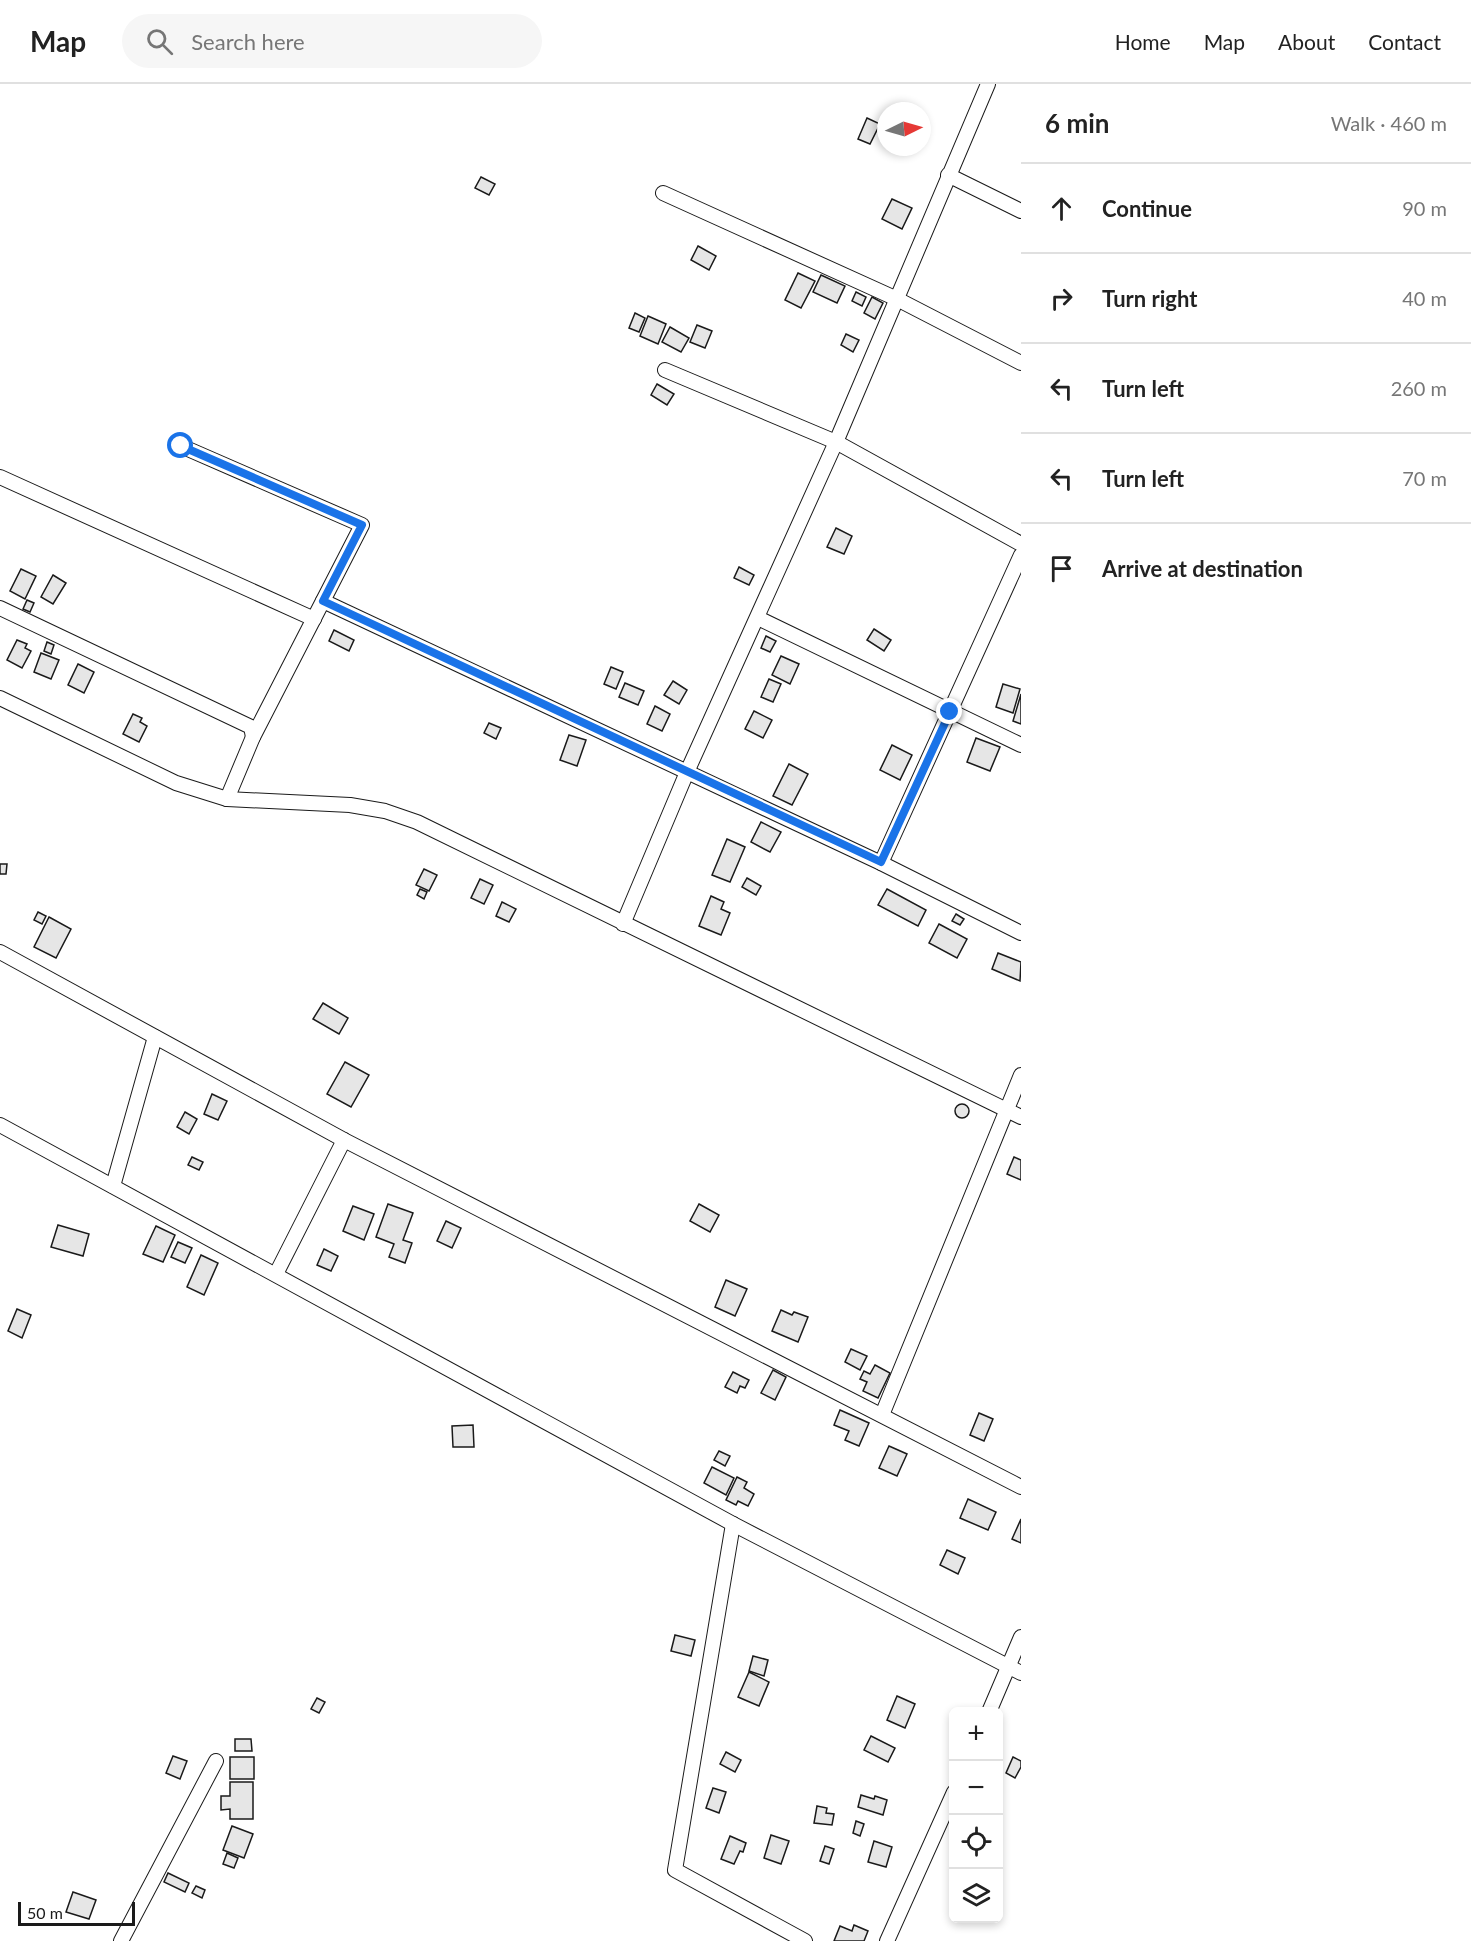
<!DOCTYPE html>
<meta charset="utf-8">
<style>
body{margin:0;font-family:Lato,sans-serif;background:#f6f6f6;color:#222}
.controls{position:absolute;right:18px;bottom:18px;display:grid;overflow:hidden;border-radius:9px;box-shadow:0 3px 9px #0003}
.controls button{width:54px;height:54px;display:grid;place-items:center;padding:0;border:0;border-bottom:2px solid #e0e0e0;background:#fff;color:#222;font:30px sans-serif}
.compass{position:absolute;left:877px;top:18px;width:54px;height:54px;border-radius:50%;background:#fff;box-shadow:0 3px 9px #0003;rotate:85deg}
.scale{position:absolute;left:18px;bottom:15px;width:117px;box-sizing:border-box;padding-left:6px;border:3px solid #1a1a1a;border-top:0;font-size:16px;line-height:21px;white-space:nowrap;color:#1a1a1a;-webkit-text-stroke:4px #fff;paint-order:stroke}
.stop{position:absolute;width:18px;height:18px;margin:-14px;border:4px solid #1a73e8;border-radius:50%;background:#fff}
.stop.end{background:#1a73e8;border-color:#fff;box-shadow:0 2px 6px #0008}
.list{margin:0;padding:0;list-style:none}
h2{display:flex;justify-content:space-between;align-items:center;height:78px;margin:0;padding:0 24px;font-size:26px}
h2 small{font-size:20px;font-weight:400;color:#767676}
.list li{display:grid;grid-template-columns:39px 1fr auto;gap:18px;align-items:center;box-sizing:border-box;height:90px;padding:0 24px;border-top:2px solid #e0e0e0}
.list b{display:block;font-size:22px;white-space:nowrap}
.list em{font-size:20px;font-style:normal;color:#767676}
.icon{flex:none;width:33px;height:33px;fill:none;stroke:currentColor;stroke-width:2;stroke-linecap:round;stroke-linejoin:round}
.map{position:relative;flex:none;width:1021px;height:1857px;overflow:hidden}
header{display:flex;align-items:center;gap:36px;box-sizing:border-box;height:84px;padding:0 30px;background:#fff;border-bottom:2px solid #e0e0e0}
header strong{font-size:28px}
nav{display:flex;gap:33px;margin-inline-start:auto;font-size:21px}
.search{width:420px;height:54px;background:#f6f6f6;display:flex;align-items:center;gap:15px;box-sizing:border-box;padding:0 21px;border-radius:33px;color:#767676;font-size:22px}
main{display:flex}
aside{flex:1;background:#fff}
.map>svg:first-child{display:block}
.building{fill:#e6e6e6;stroke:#1a1a1a;stroke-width:1.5}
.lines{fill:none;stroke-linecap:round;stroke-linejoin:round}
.street-casing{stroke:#1a1a1a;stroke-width:16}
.street{stroke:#fff;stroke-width:14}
.route{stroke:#1a73e8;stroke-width:8}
</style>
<header>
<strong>Map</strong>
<div class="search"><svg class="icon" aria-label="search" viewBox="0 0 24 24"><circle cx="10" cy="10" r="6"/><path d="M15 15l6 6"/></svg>Search here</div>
<nav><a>Home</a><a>Map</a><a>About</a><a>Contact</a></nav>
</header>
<main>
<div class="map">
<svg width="1021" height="1857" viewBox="0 0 1021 1857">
<rect width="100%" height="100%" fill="#fff"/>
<g class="building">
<polygon points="867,34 880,40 870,60 858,55"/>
<polygon points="481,93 495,100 489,111 475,104"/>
<polygon points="892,115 912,124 902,145 882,135"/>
<polygon points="698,162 716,172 709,186 691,176"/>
<polygon points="798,189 815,197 801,224 785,216"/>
<polygon points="821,191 845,202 837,219 813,208"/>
<polygon points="856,208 866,213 862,222 852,217"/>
<polygon points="872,213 883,219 875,235 864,229"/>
<polygon points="635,229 645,234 639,248 629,244"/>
<polygon points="648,232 666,240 658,260 640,252"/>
<polygon points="697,241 712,247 705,264 690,258"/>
<polygon points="670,243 689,254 681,268 662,258"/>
<polygon points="846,250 859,256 853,268 841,261"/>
<polygon points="657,300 674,310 667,321 651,311"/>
<polygon points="836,444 852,452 844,470 827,463"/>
<polygon points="739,483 754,491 749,501 734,494"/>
<polygon points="21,485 36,492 25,515 10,507"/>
<polygon points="53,491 66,499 53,520 41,513"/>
<polygon points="27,516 34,519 30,528 23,525"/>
<polygon points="874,545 891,556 884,567 867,556"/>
<polygon points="334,546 354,556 349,567 329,557"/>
<polygon points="766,552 776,557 770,568 761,564"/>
<polygon points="17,556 27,560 25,564 31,567 22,584 7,576"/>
<polygon points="47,558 54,561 51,570 44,567"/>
<polygon points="41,569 59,576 51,595 34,588"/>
<polygon points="781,572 799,580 790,600 772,591"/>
<polygon points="78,580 94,588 84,609 68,601"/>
<polygon points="611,583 623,588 616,605 604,600"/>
<polygon points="769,595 781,600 773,618 761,613"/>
<polygon points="673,597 687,606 679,620 664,611"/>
<polygon points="625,599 644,607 638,621 619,613"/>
<polygon points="1003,600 1020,605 1013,629 996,623"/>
<polygon points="1021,610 1021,640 1013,637"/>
<polygon points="655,622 670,630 662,647 647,640"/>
<polygon points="754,627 772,636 763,654 745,645"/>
<polygon points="133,630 142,634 140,638 147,642 139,658 123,650"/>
<polygon points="489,639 501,644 496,655 484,649"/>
<polygon points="569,651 586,656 577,682 560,676"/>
<polygon points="976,654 1000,663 990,687 967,678"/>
<polygon points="892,661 912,671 900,696 880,686"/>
<polygon points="789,680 808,690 792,721 773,712"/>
<polygon points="761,738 781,748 770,768 751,758"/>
<polygon points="727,755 745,763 730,798 712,791"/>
<polygon points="0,780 7,780 6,790 0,790"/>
<polygon points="424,785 437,791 429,807 416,801"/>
<polygon points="747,794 761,802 756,811 742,803"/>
<polygon points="480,795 493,801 484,820 471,814"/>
<polygon points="420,805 427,808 424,815 417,811"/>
<polygon points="887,805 926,826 918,842 878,821"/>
<polygon points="711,812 724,818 721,825 730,829 721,851 699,842"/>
<polygon points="502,818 516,825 509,838 496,832"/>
<polygon points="38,828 46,832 42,840 34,836"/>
<polygon points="956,830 964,835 960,841 952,837"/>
<polygon points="49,833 71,845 56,874 34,863"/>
<polygon points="939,840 967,855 957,874 929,859"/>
<polygon points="998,869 1021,878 1020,897 992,885"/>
<polygon points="323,919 348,934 339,950 313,935"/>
<polygon points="345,978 369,991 351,1023 327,1010"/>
<polygon points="212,1010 227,1017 218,1036 204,1030"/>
<circle cx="962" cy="1027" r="7"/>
<polygon points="185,1028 197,1035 189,1050 177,1043"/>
<polygon points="192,1073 203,1078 199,1086 188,1081"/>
<polygon points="1014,1073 1021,1076 1021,1096 1007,1090"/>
<polygon points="388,1120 413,1129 403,1156 412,1159 405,1179 389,1173 394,1160 376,1153"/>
<polygon points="699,1120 719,1131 710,1148 690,1137"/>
<polygon points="353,1122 374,1130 364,1156 343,1147"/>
<polygon points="446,1137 461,1144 452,1164 437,1157"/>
<polygon points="58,1141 89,1150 83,1172 51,1163"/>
<polygon points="156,1142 175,1151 163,1178 143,1170"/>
<polygon points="178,1158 192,1164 185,1179 171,1173"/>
<polygon points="324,1165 338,1172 331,1187 317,1181"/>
<polygon points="201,1171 218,1179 204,1211 187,1203"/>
<polygon points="726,1196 747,1205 735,1232 715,1223"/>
<polygon points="17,1225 31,1231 22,1254 8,1247"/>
<polygon points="781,1226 792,1231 794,1228 808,1233 798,1258 772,1247"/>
<polygon points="851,1265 867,1272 860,1286 845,1278"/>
<polygon points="875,1281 890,1289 878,1314 863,1307 867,1298 860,1295 864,1287 870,1290"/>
<polygon points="773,1286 786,1293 775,1316 761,1309"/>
<polygon points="733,1288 749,1296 745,1304 740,1302 737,1309 725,1303"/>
<polygon points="840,1326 869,1339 859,1362 845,1356 849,1347 834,1341"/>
<polygon points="979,1329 993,1335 984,1357 970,1351"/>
<polygon points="473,1341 474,1363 453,1363 452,1342"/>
<polygon points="889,1362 907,1370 897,1392 879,1384"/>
<polygon points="719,1367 730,1372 725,1382 714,1376"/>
<polygon points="712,1383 734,1394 726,1411 704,1399"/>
<polygon points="737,1393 747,1398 744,1404 754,1410 748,1422 738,1417 736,1421 726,1416"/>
<polygon points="968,1415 996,1428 988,1446 960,1434"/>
<polygon points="1021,1435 1021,1459 1012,1455"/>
<polygon points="947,1466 965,1474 958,1490 940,1481"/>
<polygon points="675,1551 695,1556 691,1572 671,1567"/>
<polygon points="753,1572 768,1576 764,1592 749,1587"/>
<polygon points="749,1588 769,1598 759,1622 738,1613"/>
<polygon points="897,1612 915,1620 905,1644 887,1636"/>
<polygon points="317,1614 325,1618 319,1629 311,1625"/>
<polygon points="871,1652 895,1664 888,1678 864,1666"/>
<polygon points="235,1655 251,1655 252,1667 235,1667"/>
<polygon points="726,1668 741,1676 735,1688 720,1680"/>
<polygon points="173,1672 187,1677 180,1695 166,1689"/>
<rect x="230" y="1673" width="24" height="22"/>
<polygon points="1013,1673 1021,1677 1021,1683 1015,1694 1006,1689"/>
<polygon points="230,1698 253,1698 253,1735 230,1735 230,1725 221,1726 221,1712 230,1712"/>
<polygon points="713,1704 726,1708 719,1729 706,1724"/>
<polygon points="861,1711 874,1715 875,1712 887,1716 883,1731 858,1723"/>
<polygon points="817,1722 827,1724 826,1729 834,1730 832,1741 814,1739"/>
<polygon points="856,1737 864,1740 860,1752 853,1749"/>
<polygon points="232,1742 253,1750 244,1774 223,1766"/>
<polygon points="771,1751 789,1757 781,1780 764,1774"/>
<polygon points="730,1752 746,1759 743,1768 740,1767 734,1780 721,1775"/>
<polygon points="874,1757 892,1763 886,1783 868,1778"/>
<polygon points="825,1762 834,1765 829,1780 820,1777"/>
<polygon points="227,1769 238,1774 234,1784 223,1780"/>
<polygon points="168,1789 189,1799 185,1808 164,1798"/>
<polygon points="196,1802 205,1806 202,1814 192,1809"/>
<polygon points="73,1808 96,1816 89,1835 66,1828"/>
<polygon points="854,1841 868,1847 864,1857 834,1857 840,1842 852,1847"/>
</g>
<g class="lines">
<g class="street-casing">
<g id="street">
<polyline points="948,91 1021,127"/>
<polyline points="663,109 897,215 1021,279"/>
<polyline points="665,286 836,358 1021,460"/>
<polyline points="181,362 362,441 253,653 227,715"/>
<polyline points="0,393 314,535"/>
<polyline points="323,517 881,779 1021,849"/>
<polyline points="0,524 251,643 253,653"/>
<polyline points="758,534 1021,661"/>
<polyline points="0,614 176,699 227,715 350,721 385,727 417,738 1021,1033"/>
<polyline points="881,779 1021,471"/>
<polyline points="623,840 687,688 836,358 988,0"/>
<polyline points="0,868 344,1056 1021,1403"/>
<polyline points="0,1041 733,1440 1021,1589"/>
<polyline points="113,1102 155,953"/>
<polyline points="276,1190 344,1056"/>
<polyline points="882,1331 1021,991"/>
<polyline points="733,1440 675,1786 805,1857"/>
<polyline points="989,1628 1021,1553"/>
<polyline points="121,1857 216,1677"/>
<polyline points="887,1857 954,1708"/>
</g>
</g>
<use href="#street" class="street"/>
</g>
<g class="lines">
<polyline class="route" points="181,362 362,441 323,517 881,778 950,628"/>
</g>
</svg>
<div class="controls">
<button>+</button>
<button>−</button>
<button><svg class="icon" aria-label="locate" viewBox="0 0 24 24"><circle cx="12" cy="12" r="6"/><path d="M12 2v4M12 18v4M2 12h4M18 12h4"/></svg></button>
<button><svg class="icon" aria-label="layers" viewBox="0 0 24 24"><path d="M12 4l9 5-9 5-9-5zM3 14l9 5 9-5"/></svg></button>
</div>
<svg class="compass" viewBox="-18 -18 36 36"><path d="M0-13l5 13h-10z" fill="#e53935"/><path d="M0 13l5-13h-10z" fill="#767676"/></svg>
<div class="scale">50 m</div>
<div class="stop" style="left:181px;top:362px"></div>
<div class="stop end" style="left:950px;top:628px"></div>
</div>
<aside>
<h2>6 min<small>Walk · 460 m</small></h2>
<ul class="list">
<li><svg class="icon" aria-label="ahead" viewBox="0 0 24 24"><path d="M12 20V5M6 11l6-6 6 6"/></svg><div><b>Continue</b></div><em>90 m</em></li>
<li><svg class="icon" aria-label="right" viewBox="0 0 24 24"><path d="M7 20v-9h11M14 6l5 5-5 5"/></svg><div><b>Turn right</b></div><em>40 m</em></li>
<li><svg class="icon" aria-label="left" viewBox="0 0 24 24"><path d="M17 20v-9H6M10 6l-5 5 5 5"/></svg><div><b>Turn left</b></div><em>260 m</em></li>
<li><svg class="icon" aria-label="left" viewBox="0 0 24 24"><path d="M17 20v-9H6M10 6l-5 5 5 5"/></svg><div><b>Turn left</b></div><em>70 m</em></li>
<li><svg class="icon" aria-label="arrive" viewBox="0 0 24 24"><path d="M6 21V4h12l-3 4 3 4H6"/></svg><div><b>Arrive at destination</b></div></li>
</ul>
</aside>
</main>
